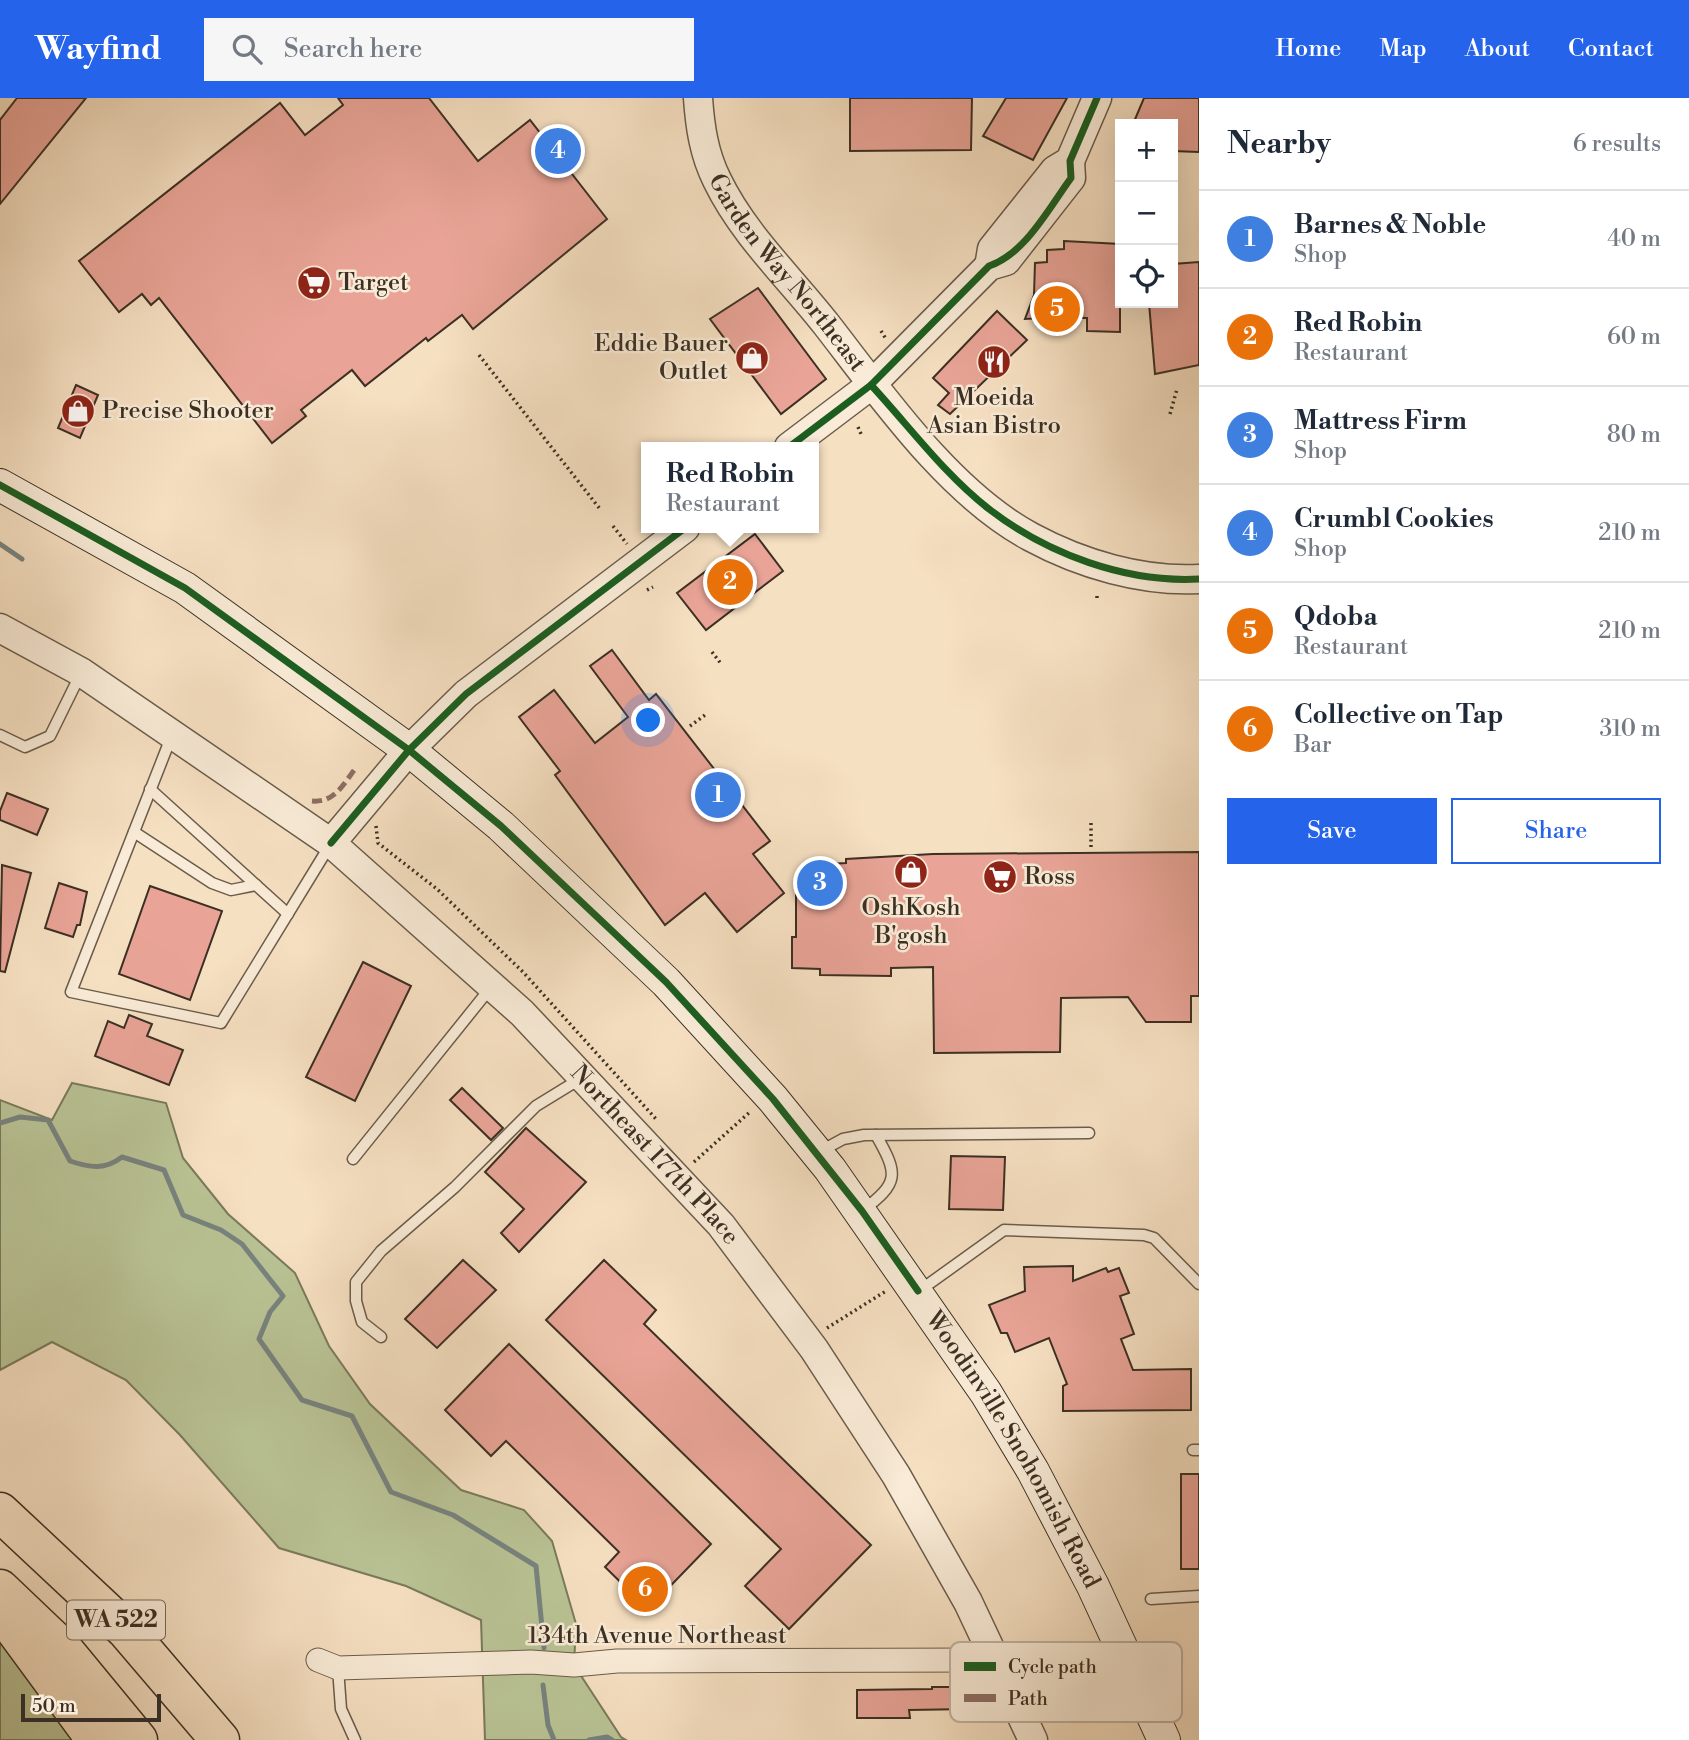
<!DOCTYPE html>
<meta charset="utf-8">
<style>
body{margin:0;font-family:"Libre Bodoni",serif;background:#f6f6f7;color:#1f2937}
.controls{position:absolute;right:21px;top:21px;display:grid;overflow:hidden;border-radius:0px;box-shadow:0 7px 28px #0002}
.controls button{width:63px;height:63px;display:grid;place-items:center;padding:0;border:0;border-bottom:2px solid #e0e1e3;background:#fff;color:#1f2937;font:35px sans-serif}
.scale{position:absolute;left:21px;bottom:18px;width:140px;box-sizing:border-box;padding-left:7px;border:4px solid #3b3023;border-top:0;font-size:19px;line-height:24px;white-space:nowrap;color:#3b3023;-webkit-text-stroke:5px #f9ebd7;paint-order:stroke}
.you{position:absolute;left:649px;top:623px;width:24px;height:24px;margin:-18px;border:5px solid #fff;border-radius:50%;background:#1a73e8;box-shadow:0 0 0 10px #1a73e833}
.badge{display:grid;place-items:center;width:46px;height:46px;border-radius:50%;background:#2563eb;color:#fff;font-size:23px;font-weight:700}
.pin{position:absolute;translate:-50% -50%;border:4px solid #fff;box-shadow:0 2px 7px #0006}
.popup{position:absolute;left:641px;top:344px;width:178px;height:91px;box-sizing:border-box;display:grid;place-content:center;border-radius:0px;background:#fff;filter:drop-shadow(0 2px 5px #0005);font-size:23px;white-space:nowrap;color:#747a83}
.popup b{font-size:26px;color:#1f2937}
.popup::after{content:'';position:absolute;left:50%;top:100%;margin-left:-14px;border:14px solid transparent;border-top-color:#fff}
.list{margin:0;padding:0;list-style:none}
h2{display:flex;justify-content:space-between;align-items:center;height:91px;margin:0;padding:0 28px;font-size:30px}
h2 small{font-size:23px;font-weight:400;color:#747a83}
.list li{display:grid;grid-template-columns:46px 1fr auto;gap:21px;align-items:center;box-sizing:border-box;height:98px;padding:0 28px;border-top:2px solid #e0e1e3}
.list b{display:block;font-size:26px;white-space:nowrap}
.list p{margin:0;font-size:23px;white-space:nowrap;color:#747a83}
.list em{font-size:23px;font-style:normal;color:#747a83}
.actions{display:flex;gap:14px;padding:21px 28px}
.actions a{flex:1;padding:16px 0;border:2px solid #2563eb;border-radius:0px;text-align:center;font-size:24px;color:#2563eb}
.actions .main{background:#2563eb;color:#fff}
.icon{flex:none;width:38px;height:38px;fill:none;stroke:currentColor;stroke-width:2;stroke-linecap:round;stroke-linejoin:round}
.map{position:relative;flex:none;width:1199px;height:1642px;overflow:hidden}
header{display:flex;align-items:center;gap:42px;box-sizing:border-box;height:98px;padding:0 35px;background:#2563eb;color:#fff}
header strong{font-size:33px}
nav{display:flex;gap:38px;margin-inline-start:auto;font-size:24px}
.search{width:490px;height:63px;background:#f6f6f7;display:flex;align-items:center;gap:18px;box-sizing:border-box;padding:0 24px;border-radius:0px;color:#747a83;font-size:26px}
main{display:flex}
aside{flex:1;background:#fff}
.map>svg:first-child{display:block}
.green{fill:#b9c395;stroke:#7a7a5c;stroke-width:2}
.lines{fill:none;stroke-linecap:round;stroke-linejoin:round}
.stream{stroke:#78837f;stroke-width:5}
.building{fill:#e9a497;stroke:#3b3023;stroke-width:2}
.service-casing{stroke:#6a5c4b;stroke-width:13}
.minor-casing{stroke:#6a5c4b;stroke-width:25}
.tertiary-casing{stroke:#6a5c4b;stroke-width:31}
.secondary-casing{stroke:#3b3023;stroke-width:34}
.motorway-casing{stroke:#3b3023;stroke-width:41}
.path{stroke:#3b3023;stroke-width:3.5;stroke-dasharray:2 3.5;stroke-linecap:butt}
.service{stroke:#f9ebd7;stroke-width:10}
.minor{stroke:#f9ebd7;stroke-width:23}
.tertiary{stroke:#f9ebd7;stroke-width:28}
.secondary{stroke:#f9ebd7;stroke-width:32}
.motorway{stroke:#f6e0c2;stroke-width:38}
.quiet{stroke:#8d6e63;stroke-width:5;stroke-dasharray:10 5;stroke-linecap:butt}
.cycleway-casing{stroke:#f9ebd7;stroke-width:11}
.cycleway{stroke:#1b5e20;stroke-width:7}
.labels{text-anchor:middle;dominant-baseline:central;stroke-width:5;stroke-linejoin:round;paint-order:stroke}
.shield{fill:#f9ebd7;stroke:#746859;stroke-width:2}
.shield-label{font-size:23px;font-weight:bold;fill:#3b3023}
.street-label{font-size:24px;fill:#3b3023;stroke:#f9ebd7}
.poi-label{font-size:24px;fill:#3b3023;stroke:#f9ebd7;text-anchor:start}
.key{fill:#f9ebd7;stroke:#c0b3a1;stroke-width:2}
.key-label{font-size:19px;fill:#3b3023}
</style>
<header>
<strong>Wayfind</strong>
<div class="search"><svg class="icon" aria-label="search" viewBox="0 0 24 24"><circle cx="10" cy="10" r="6"/><path d="M15 15l6 6"/></svg>Search here</div>
<nav><a>Home</a><a>Map</a><a>About</a><a>Contact</a></nav>
</header>
<main>
<div class="map">
<svg width="1199" height="1642" viewBox="0 0 1199 1642">
<rect width="100%" height="100%" fill="#f6e0c2"/>
<filter id="stains"><feTurbulence type="fractalNoise" baseFrequency=".00286" numOctaves="4"/><feColorMatrix values="0 0 0 0 .2 0 0 0 0 .09 0 0 0 0 .02 0 0 0 .5 -.17"/></filter>
<radialGradient id="worn" r=".72"><stop offset=".6" stop-color="#630" stop-opacity="0"/><stop offset="1" stop-color="#630" stop-opacity=".3"/></radialGradient>
<g class="green">
<polygon points="72,985 166,1005 183,1060 228,1116 295,1175 329,1248 370,1306 461,1392 524,1412 552,1443 576,1526 574,1567 621,1639 626,1642 485,1642 481,1522 406,1488 279,1450 180,1337 126,1282 52,1244 0,1272 0,1002 52,1022"/>
<polygon points="0,1541 74,1642 0,1642"/>
</g>
<g class="lines">
<g class="stream">
<polyline points="0,446 22,461"/>
<path d="M0,1025L20,1019L48,1022L70,1063C91,1070 105,1072 122,1059L164,1072L183,1117L221,1132L242,1146L283,1198L270,1214L259,1241L302,1302L352,1318L391,1394L453,1417L536,1468L544,1550"/>
<polyline points="543,1587 548,1627 554,1642"/>
<polyline points="589,1642 607,1639 612,1642"/>
</g>
</g>
<g class="building">
<polygon points="17,0 86,0 0,106 0,22"/>
<polygon points="338,0 429,0 478,63 530,22 607,121 473,231 462,217 428,243 426,240 365,288 352,272 301,312 306,318 272,345 159,200 151,207 142,196 119,214 79,163 280,5 305,37 343,7"/>
<polygon points="850,0 972,0 971,52 850,53"/>
<polygon points="1006,0 1067,0 1033,62 983,38"/>
<polygon points="1144,0 1199,0 1199,54 1173,53 1173,26 1133,26"/>
<polygon points="1064,143 1120,146 1120,234 1087,233 1087,220 1064,220 1063,206 1045,220 1025,221 1034,197 1035,165 1047,164 1047,152 1064,151"/>
<polygon points="1199,164 1199,267 1155,276 1149,205 1173,205 1173,166"/>
<polygon points="758,190 826,281 781,316 710,221"/>
<polygon points="997,213 1027,242 950,316 938,307 949,295 933,280"/>
<polygon points="76,287 98,297 80,340 58,330"/>
<polygon points="755,436 783,473 706,532 677,495"/>
<polygon points="612,552 649,602 656,596 770,743 753,756 784,795 737,834 705,795 665,827 555,677 560,673 519,619 554,592 595,645 628,619 590,568"/>
<polygon points="7,695 48,711 37,737 0,722 0,713"/>
<polygon points="1199,754 1199,898 1191,898 1191,924 1146,924 1128,899 1061,900 1060,954 934,955 933,869 891,870 891,878 820,877 820,871 792,870 792,839 796,839 796,785 830,769 830,766 846,765 846,761 933,756"/>
<polygon points="2,767 31,775 5,874 0,873"/>
<polygon points="59,785 87,794 80,827 77,827 73,839 45,830"/>
<polygon points="150,788 222,813 190,902 119,876"/>
<polygon points="363,864 411,888 355,1003 306,979"/>
<polygon points="129,917 152,926 147,938 183,952 169,987 95,958 108,923 124,930"/>
<polygon points="462,990 503,1030 491,1042 450,1002"/>
<polygon points="526,1030 586,1084 519,1154 501,1135 524,1111 485,1074"/>
<polygon points="951,1058 1005,1059 1003,1112 949,1111"/>
<polygon points="463,1162 496,1192 437,1250 405,1221"/>
<polygon points="604,1162 656,1212 644,1226 871,1447 789,1531 745,1488 781,1451 546,1222"/>
<polygon points="1073,1168 1073,1183 1106,1170 1108,1174 1119,1170 1129,1195 1120,1198 1134,1236 1121,1241 1133,1272 1191,1271 1191,1312 1063,1313 1063,1288 1067,1286 1049,1240 1015,1254 1007,1235 1001,1235 989,1207 1025,1193 1024,1169"/>
<polygon points="509,1246 711,1446 648,1511 605,1469 619,1454 506,1343 491,1358 445,1312"/>
<rect x="1181" y="1376" width="18" height="95"/>
<polygon points="932,1589 969,1589 969,1611 909,1612 910,1620 857,1620 857,1592 932,1591"/>
</g>
<g class="lines">
<g class="service-casing">
<g id="service">
<polyline points="0,637 25,649 50,638 80,577"/>
<polyline points="172,637 71,894 221,925 330,747"/>
<polyline points="150,691 288,816"/>
<polyline points="134,734 212,785 231,792 256,787"/>
<polyline points="819,1054 843,1041 864,1037 1089,1035"/>
<polyline points="353,1061 492,888"/>
<path d="M862,1113C899,1085 899,1077 876,1037"/>
<polyline points="919,1193 1004,1132 1144,1137 1154,1140 1199,1186"/>
<polyline points="381,1239 362,1224 356,1203 356,1184 381,1153 455,1089 536,1008 580,981"/>
<polyline points="1193,1352 1199,1352"/>
<polyline points="1151,1501 1199,1498"/>
<polyline points="338,1570 341,1611 355,1642"/>
</g>
</g>
<g class="minor-casing">
<polyline id="minor" points="318,1562 338,1570 531,1564 574,1567 617,1563 997,1562"/>
</g>
<g class="tertiary-casing">
<g id="tertiary">
<path id="s1" d="M698,0C700,29 704,56 717,82C743,136 789,179 826,226C882,298 949,395 1031,439C1081,466 1142,484 1199,481"/>
<polyline points="990,163 992,151 1055,72 1070,63 1097,0"/>
<polyline points="789,349 871,287 989,168 1006,163 1071,80 1070,63"/>
<path id="s2" d="M0,530L81,574L331,745L522,915L721,1127L814,1251L896,1377L968,1504L1033,1642"/>
<polyline points="331,745 409,652 466,596 685,430"/>
</g>
</g>
<g class="secondary-casing">
<g id="secondary">
<path id="s3" d="M0,387L185,490L409,652L501,728L666,884L773,1001L830,1071L986,1295L1033,1373L1093,1488L1164,1642"/>
</g>
</g>
<g class="motorway-casing">
<g id="motorway">
<polyline points="0,1414 126,1532 220,1642"/>
<polyline points="0,1491 63,1551 138,1642"/>
<polyline points="10,1525 96,1642"/>
</g>
</g>
<g class="path">
<polyline points="881,233 886,241"/>
<polyline points="479,257 600,411"/>
<polyline points="1170,316 1177,291"/>
<polyline points="858,329 861,336"/>
<polyline points="613,428 627,446"/>
<polyline points="764,430 765,431"/>
<polyline points="647,492 653,489"/>
<polyline points="1097,500 1097,495"/>
<polyline points="712,554 722,567"/>
<polyline points="690,628 705,617"/>
<polyline points="376,728 378,745 437,791 523,874 656,1021"/>
<polyline points="1091,749 1091,725"/>
<polyline points="694,1064 751,1013"/>
<polyline points="827,1230 886,1193"/>
</g>
<use href="#service" class="service"/>
<use href="#minor" class="minor"/>
<use href="#tertiary" class="tertiary"/>
<use href="#secondary" class="secondary"/>
<use href="#motorway" class="motorway"/>
<path class="quiet" d="M312,703C334,705 343,687 355,671"/>
<g class="cycleway-casing">
<g id="cycleway">
<path d="M871,287C909,328 945,377 989,411C1047,456 1126,485 1199,481"/>
<path d="M789,349L871,287L989,168C1025,156 1049,110 1071,80L1070,63L1097,0"/>
<polyline points="0,387 185,490 409,652 501,728 666,884 773,1001 862,1113 918,1193"/>
<polyline points="331,745 409,652 466,596 685,430"/>
</g>
</g>
<use href="#cycleway" class="cycleway"/>
</g>
<defs>
<g id="supermarket-disc" transform="scale(1.75)"><circle r="9.5" fill="#8f2418" stroke="#f9ebd7"/><path d="M-6-5.5h2.5l.6 2H6L4.5 2H-2.5L-4.4-4H-6ZM-1.5 3.2a1.3 1.3 0 1 0 .1 0ZM3 3.2a1.3 1.3 0 1 0 .1 0Z" fill="#fff"/></g>
<g id="shop-disc" transform="scale(1.75)"><circle r="9.5" fill="#8f2418" stroke="#f9ebd7"/><path d="M-5-2.5h2.3a2.7 3.5 0 0 1 5.4 0H5L5.5 6h-11ZM-1.5-2.5h3a1.5 2.3 0 0 0-3 0Z" fill="#fff"/></g>
<g id="restaurant-disc" transform="scale(1.75)"><circle r="9.5" fill="#8f2418" stroke="#f9ebd7"/><path d="M-5-6h1v4h1v-4h1v4h1v-4h1v5L-1.5 .5V6h-2V.5L-5-1ZM5-6V6H3V1.5H1.5Q1.5-4 5-6Z" fill="#fff"/></g>
</defs>
<g fill-rule="evenodd">
<use href="#supermarket-disc" x="314" y="185"/>
<use href="#shop-disc" x="752" y="260"/>
<use href="#restaurant-disc" x="994" y="264"/>
<use href="#shop-disc" x="78" y="313"/>
<use href="#shop-disc" x="911" y="774"/>
<use href="#supermarket-disc" x="1000" y="779"/>
</g>
<g class="labels">
<rect class="shield" x="67" y="1502.5" width="98" height="39" rx="5"/>
<g class="shield-label">
<text x="116" y="1522">WA 522</text>
</g>
<g class="street-label">
<text stroke="none"><textPath href="#s1" startOffset="201">Garden Way Northeast</textPath></text>
<text stroke="none"><textPath href="#s2" startOffset="845">Northeast 177th Place</textPath></text>
<text stroke="none"><textPath href="#s3" startOffset="1419">Woodinville Snohomish Road</textPath></text>
<text x="657" y="1538">134th Avenue Northeast</text>
</g>
<g class="poi-label">
<text x="338" y="185">Target</text>
<text x="728" y="246" text-anchor="end">Eddie Bauer<tspan x="728" dy="28">Outlet</tspan></text>
<text x="994" y="300" text-anchor="middle">Moeida<tspan x="994" dy="28">Asian Bistro</tspan></text>
<text x="102" y="313">Precise Shooter</text>
<text x="1024" y="779">Ross</text>
<text x="911" y="810" text-anchor="middle">OshKosh<tspan x="911" dy="28">B'gosh</tspan></text>
</g>
</g>
<rect x="950" y="1544" width="232" height="80" rx="10" class="key"/>
<rect x="964" y="1564" width="32" height="9" fill="#1b5e20"/>
<rect x="964" y="1596" width="32" height="8" fill="#8d6e63"/>
<g class="key-label">
<text x="1008" y="1575">Cycle path</text>
<text x="1008" y="1607">Path</text>
</g>
<rect width="100%" height="100%" filter="url(#stains)"/>
<rect width="100%" height="100%" fill="url(#worn)"/>
</svg>
<div class="controls">
<button>+</button>
<button>−</button>
<button><svg class="icon" aria-label="locate" viewBox="0 0 24 24"><circle cx="12" cy="12" r="6"/><path d="M12 2v4M12 18v4M2 12h4M18 12h4"/></svg></button>
</div>
<div class="scale">50 m</div>
<div class="you"></div>
<div class="pin badge" style="left:718px;top:697px;background:#3f7fe0">1</div>
<div class="pin badge" style="left:730px;top:484px;background:#e8710a">2</div>
<div class="popup"><b>Red Robin</b>Restaurant</div>
<div class="pin badge" style="left:820px;top:785px;background:#3f7fe0">3</div>
<div class="pin badge" style="left:558px;top:53px;background:#3f7fe0">4</div>
<div class="pin badge" style="left:1057px;top:211px;background:#e8710a">5</div>
<div class="pin badge" style="left:645px;top:1491px;background:#e8710a">6</div>
</div>
<aside>
<h2>Nearby<small>6 results</small></h2>
<ul class="list">
<li><span class="badge" style="background:#3f7fe0">1</span><div><b>Barnes &amp; Noble</b><p>Shop</p></div><em>40 m</em></li>
<li><span class="badge" style="background:#e8710a">2</span><div><b>Red Robin</b><p>Restaurant</p></div><em>60 m</em></li>
<li><span class="badge" style="background:#3f7fe0">3</span><div><b>Mattress Firm</b><p>Shop</p></div><em>80 m</em></li>
<li><span class="badge" style="background:#3f7fe0">4</span><div><b>Crumbl Cookies</b><p>Shop</p></div><em>210 m</em></li>
<li><span class="badge" style="background:#e8710a">5</span><div><b>Qdoba</b><p>Restaurant</p></div><em>210 m</em></li>
<li><span class="badge" style="background:#e8710a">6</span><div><b>Collective on Tap</b><p>Bar</p></div><em>310 m</em></li>
</ul>
<div class="actions"><a class="main">Save</a><a>Share</a></div>
</aside>
</main>
